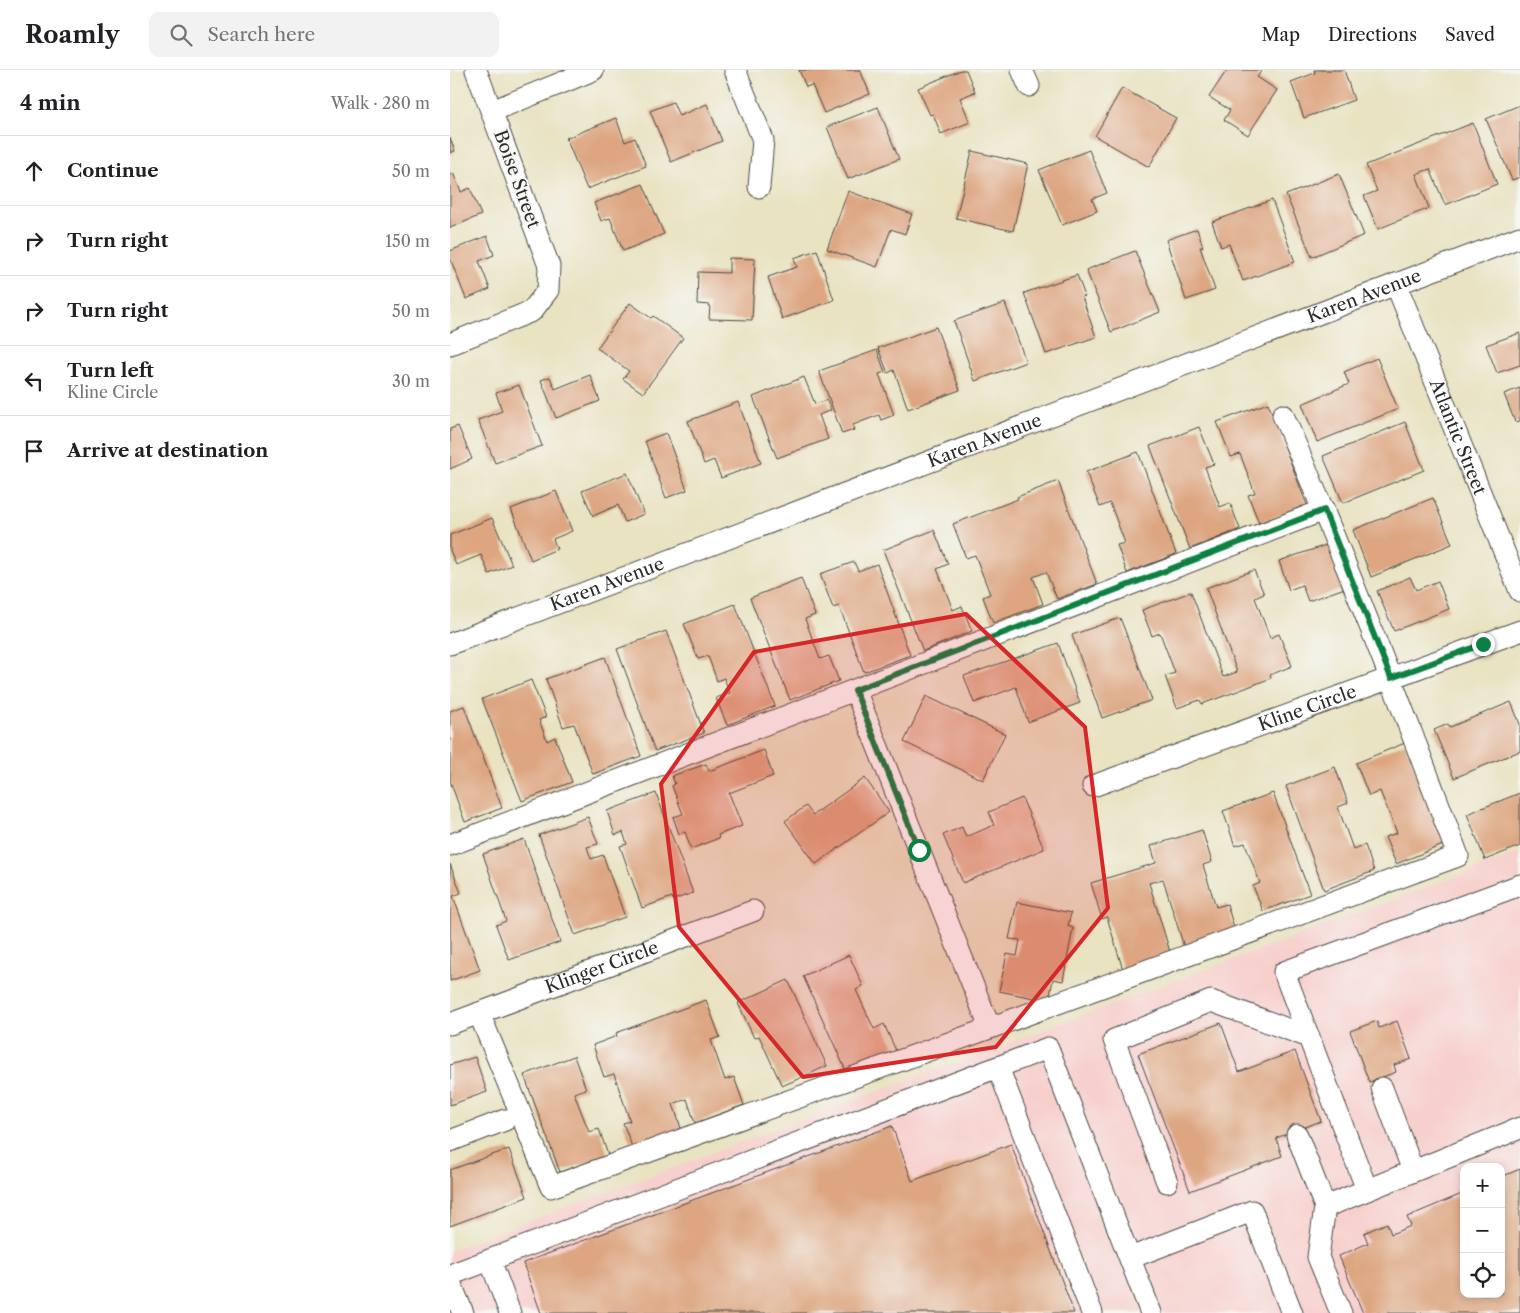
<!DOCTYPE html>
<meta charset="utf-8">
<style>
body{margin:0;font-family:"Libre Caslon Text",serif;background:#f2f2f2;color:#202124}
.controls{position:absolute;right:15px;bottom:15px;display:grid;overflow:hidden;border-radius:10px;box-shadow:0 2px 8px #0003}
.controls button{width:45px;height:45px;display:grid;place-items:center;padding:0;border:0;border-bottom:1px solid #e0e0e0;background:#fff;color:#202124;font:25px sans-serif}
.stop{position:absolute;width:15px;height:15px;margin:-11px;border:4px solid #0b8043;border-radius:50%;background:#fff}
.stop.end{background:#0b8043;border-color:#fff;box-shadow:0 1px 5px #0008}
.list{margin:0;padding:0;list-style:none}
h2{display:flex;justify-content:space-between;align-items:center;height:65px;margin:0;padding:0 20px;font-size:21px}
h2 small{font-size:16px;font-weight:400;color:#757577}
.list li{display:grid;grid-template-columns:32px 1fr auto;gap:15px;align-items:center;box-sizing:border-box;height:70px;padding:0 20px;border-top:1px solid #e0e0e0}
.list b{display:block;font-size:19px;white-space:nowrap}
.list p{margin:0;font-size:16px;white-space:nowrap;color:#757577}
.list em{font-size:16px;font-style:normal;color:#757577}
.icon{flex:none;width:28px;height:28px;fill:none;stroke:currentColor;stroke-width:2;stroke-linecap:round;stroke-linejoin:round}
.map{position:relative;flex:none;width:1070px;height:1243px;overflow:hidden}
header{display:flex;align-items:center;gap:30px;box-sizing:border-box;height:70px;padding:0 25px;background:#fff;border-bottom:1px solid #e0e0e0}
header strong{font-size:24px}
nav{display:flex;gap:28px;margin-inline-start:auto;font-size:18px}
.search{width:350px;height:45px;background:#f2f2f2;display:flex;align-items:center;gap:12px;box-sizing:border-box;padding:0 18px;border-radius:10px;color:#757577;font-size:19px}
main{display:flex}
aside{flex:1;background:#fff}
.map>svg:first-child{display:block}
.built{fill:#f7d0cd;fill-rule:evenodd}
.building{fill:#dda681}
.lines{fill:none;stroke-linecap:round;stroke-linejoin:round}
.minor-casing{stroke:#484742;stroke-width:23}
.minor{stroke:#fff;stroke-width:21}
.route{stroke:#0b8043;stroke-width:6}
.marked{fill:#d62828;fill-opacity:0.2;stroke:#d62828;stroke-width:4;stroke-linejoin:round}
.labels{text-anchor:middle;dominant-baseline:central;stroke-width:4;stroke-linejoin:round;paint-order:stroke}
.street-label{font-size:18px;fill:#2b2b2b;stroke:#f6f6f2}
</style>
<header>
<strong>Roamly</strong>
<div class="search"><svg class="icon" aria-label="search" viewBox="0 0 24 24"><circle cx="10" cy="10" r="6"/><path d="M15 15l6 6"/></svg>Search here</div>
<nav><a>Map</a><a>Directions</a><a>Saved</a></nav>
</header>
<main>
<aside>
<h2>4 min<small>Walk · 280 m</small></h2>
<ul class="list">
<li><svg class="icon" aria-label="ahead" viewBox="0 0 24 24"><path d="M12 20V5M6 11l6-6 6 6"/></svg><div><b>Continue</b></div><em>50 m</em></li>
<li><svg class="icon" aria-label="right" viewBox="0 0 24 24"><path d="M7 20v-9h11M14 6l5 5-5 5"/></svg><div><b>Turn right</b></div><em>150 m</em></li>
<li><svg class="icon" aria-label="right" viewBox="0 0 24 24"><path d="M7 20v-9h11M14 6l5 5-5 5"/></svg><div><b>Turn right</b></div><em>50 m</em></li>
<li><svg class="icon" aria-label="left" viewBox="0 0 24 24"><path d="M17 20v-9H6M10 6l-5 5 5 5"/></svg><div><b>Turn left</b><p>Kline Circle</p></div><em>30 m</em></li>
<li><svg class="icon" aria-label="arrive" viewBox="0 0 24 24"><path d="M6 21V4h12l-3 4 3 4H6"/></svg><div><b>Arrive at destination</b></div></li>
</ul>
</aside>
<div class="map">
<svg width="1070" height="1243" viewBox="0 0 1070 1243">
<rect width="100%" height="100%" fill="#f6f6f2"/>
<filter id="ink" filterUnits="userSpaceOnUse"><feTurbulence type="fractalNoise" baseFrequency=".02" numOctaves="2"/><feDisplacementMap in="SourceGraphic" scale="10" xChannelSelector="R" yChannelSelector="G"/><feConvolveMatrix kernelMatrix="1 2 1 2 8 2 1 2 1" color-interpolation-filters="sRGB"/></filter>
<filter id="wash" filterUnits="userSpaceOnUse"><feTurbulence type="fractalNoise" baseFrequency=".0096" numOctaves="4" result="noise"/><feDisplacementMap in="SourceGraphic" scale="20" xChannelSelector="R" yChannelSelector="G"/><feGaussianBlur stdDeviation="1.12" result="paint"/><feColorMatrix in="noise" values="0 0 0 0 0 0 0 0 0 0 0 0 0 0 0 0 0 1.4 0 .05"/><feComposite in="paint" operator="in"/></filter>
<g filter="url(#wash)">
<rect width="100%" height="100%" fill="#e9e3c2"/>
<path class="built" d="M1070,783V1243H0V1180ZM1014,1097H1051V1224H1014Z"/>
<g id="blocks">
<g class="building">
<polygon points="349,0 410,0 420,24 374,43 362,15 356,17"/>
<polygon points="511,0 516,0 525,22 510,28 520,52 491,64 483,44 480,45 468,18"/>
<polygon points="777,0 812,0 807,7 827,20 798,65 774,50 780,40 759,27"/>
<polygon points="864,0 894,0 904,30 854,48 841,12 865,3"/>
<polygon points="672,18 726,48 699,97 645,66"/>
<polygon points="223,32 229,46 257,34 272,71 221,92 200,41"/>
<polygon points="1070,35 1070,107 1062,110 1036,49"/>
<polygon points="428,37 449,89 398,109 377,57"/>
<polygon points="166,48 175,72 185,68 196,96 137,119 116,68"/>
<polygon points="1023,53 1047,114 995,135 980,99 966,104 979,138 928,159 914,126 927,121 916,95"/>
<polygon points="0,68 5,81 0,83"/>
<polygon points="639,80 657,123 642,129 647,141 612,155 589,100"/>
<polygon points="522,81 578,94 563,161 506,148"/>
<polygon points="3,103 11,122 20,118 31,145 0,158 0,104"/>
<polygon points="889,104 914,165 862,187 836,125"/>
<polygon points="193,114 214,164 173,181 160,148 151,151 144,133"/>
<polygon points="398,121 462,144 455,164 441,159 427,197 377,179"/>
<polygon points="822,130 845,192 793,211 779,174 771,177 762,152"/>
<polygon points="747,159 753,177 750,177 765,220 736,230 716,170"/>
<polygon points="37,166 44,185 29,191 40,219 16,229 0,188 0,181"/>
<polygon points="367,180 384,230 332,249 318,207 347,197 344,188"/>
<polygon points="685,181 710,242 661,262 636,200"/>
<polygon points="279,188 305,189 302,250 259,249 260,235 247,234 248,202 279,203"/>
<polygon points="627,205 635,226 632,227 646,267 596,284 574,223"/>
<polygon points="180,233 201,248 203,246 233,268 193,323 173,309 179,301 147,278"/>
<polygon points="555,233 576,292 525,311 504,251"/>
<polygon points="486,257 510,320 458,339 444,300 438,303 428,278"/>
<polygon points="1070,263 1070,295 1047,303 1036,275"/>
<polygon points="427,280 435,302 429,304 444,345 431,350 429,345 403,355 404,360 392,364 369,301"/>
<polygon points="927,288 948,339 867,372 852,334 899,314 894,302"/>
<polygon points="140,305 150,331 106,348 91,310 100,307 105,319"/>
<polygon points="354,307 365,334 377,330 381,340 369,345 378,369 327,388 303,327"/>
<polygon points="69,315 92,376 45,393 28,350 52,341 46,323"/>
<polygon points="1070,318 1070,351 1065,352 1054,324"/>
<polygon points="288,332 311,393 271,408 264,390 254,394 238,351"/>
<polygon points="818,333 857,435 809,453 798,425 805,423 790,384 781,387 767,352"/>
<polygon points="955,352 974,400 893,433 873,386"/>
<polygon points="8,356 22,389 0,399 0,359"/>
<polygon points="749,357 764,394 755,397 770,437 780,433 790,459 740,479 700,376"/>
<polygon points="216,363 237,420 216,428 195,371"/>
<polygon points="688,382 726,484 677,503 667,475 675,473 660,433 650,437 636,402"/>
<polygon points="177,403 194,444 175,452 168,435 143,446 132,421"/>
<polygon points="608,411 647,514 607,529 596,502 583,507 593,534 543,553 533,527 540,524 525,485 516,488 503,454 568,429 567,427"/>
<polygon points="106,421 122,461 103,469 107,479 81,490 61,439"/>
<polygon points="983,428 1002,474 921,507 903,460"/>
<polygon points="42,448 62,495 39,504 31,485 6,495 0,480 0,465"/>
<polygon points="484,460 498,494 487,499 503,540 512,536 522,561 473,581 433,480"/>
<polygon points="879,474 895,518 858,531 852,515 839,520 829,491"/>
<polygon points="404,492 408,501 427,494 460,585 414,602 389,536 383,538 370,504"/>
<polygon points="804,500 814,524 805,528 820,568 829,564 842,596 820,605 821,608 793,619 752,634 750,630 727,638 715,606 725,603 710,563 702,566 692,540 741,522 773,607 787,602 756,518"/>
<polygon points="960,507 966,520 988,511 999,539 944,561 927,521"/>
<polygon points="351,508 365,545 355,549 370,589 379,586 389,611 340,630 300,528"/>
<polygon points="285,534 325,636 277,655 266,628 280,623 274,608 267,611 258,586 248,589 234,554"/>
<polygon points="670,548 702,630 652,648 622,565"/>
<polygon points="216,561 254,663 205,681 167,579"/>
<polygon points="608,573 630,633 578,652 566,617 524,633 514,606"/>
<polygon points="155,587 191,686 143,704 124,654 113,657 96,609"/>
<polygon points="81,610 96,647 89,650 97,671 105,667 122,712 72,731 32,629"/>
<polygon points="476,626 555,664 533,710 454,672"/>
<polygon points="1061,632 1070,654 1070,681 1004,708 984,660 998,654 1000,657"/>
<polygon points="14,636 52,738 15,752 0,711 0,641"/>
<polygon points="955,673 995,774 946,794 935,767 947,763 930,721 919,726 906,693"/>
<polygon points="314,680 323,706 279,723 292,756 268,765 269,768 241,779 235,762 229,764 223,747 233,744 222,716 225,714 222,706 256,694 259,701"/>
<polygon points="885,697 898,733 888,737 903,779 915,775 924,801 874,820 836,716"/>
<polygon points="415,708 439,742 366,794 335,751 356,736 363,745"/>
<polygon points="206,723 243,823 223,830 222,827 192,838 170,776 177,774 173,762 165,765 157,741"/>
<polygon points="823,723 860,824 813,841 803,816 810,813 795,773 785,776 773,741"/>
<polygon points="1070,723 1070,776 1035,790 1017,744"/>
<polygon points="572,728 594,779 513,813 493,765 512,757 516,767 544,755 539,742"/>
<polygon points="138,747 148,774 137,777 141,789 153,785 175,847 125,865 89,765"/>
<polygon points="752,760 762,792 753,795 766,837 777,834 785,861 734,877 713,809 699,813 721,885 673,900 657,847 652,849 641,813 706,793 701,776"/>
<polygon points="74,769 110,872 59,890 46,855 56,851 33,784"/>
<polygon points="0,794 11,823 3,826 30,900 0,911"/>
<polygon points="567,832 621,843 618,856 623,858 613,911 603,909 599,931 549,921 557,884 567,886 570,870 559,869"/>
<polygon points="399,885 413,916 406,920 424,959 434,954 446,981 397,1003 353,906"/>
<polygon points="338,910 377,996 332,1016 309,966 304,968 288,933"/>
<polygon points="256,930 270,967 261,970 275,1010 284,1007 294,1035 245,1053 237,1029 223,1034 232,1061 183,1079 173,1053 180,1051 164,1004 154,1007 143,975 167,966 166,963"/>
<polygon points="927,951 929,958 947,951 961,989 944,995 946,1002 919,1012 900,961"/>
<polygon points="771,953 789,1002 845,981 871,1051 826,1068 832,1086 740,1121 688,984"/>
<polygon points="124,986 136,1019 124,1023 139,1062 149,1059 158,1085 110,1102 74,1005"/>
<polygon points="25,987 37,1022 0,1035 0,995"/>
<polygon points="442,1056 462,1111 561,1074 624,1243 91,1243 73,1193"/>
<polygon points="59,1079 77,1127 0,1156 0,1100"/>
<polygon points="1070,1099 1070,1243 913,1243 889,1186 918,1173 914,1163 937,1153 941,1164 961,1156 957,1147 1014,1123 1014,1224 1051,1224 1051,1107"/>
</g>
</g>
</g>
<g filter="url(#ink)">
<use href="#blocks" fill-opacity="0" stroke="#484742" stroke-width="1"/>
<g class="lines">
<g class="minor-casing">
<g id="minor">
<polyline points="285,0 313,70 309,117"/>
<polyline points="572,0 579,16"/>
<polyline points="42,41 143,0"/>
<path id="s1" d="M946,214L1070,521"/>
<polyline points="0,274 82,241 98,220 99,196 26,0"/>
<path id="s2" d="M0,574L1070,167"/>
<path id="s3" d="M643,716L1070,561"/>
<polyline points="0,775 874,440"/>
<polyline points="29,943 101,1117 540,958 405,620"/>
<path id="s4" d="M0,954L303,841"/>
<path d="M540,958L1008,786C953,638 896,491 833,345"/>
<polyline points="548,997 642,1243"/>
<polyline points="932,1018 963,1101"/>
<polyline points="847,1065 875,1137"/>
<polyline points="0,1071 55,1050"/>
<polyline points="717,1112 664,970 761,931 859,967"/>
<polyline points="917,1120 834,902 1070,815"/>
<polyline points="680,1188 802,1141 842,1243"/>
<polyline points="40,1190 60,1243"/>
<polyline points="0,1205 598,978 701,1243"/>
<polyline points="0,1212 13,1243"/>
<polyline points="891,1243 868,1187 875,1137 1070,1058"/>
</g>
</g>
<use href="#minor" class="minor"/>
</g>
</g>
<g class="lines" filter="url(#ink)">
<polyline class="route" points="469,780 405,620 874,440 941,608 1033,574"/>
</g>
<path class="marked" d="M516,544L635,657L658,838L546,977L353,1007L229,857L211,714L304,582Z"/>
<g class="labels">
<g class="street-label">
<text transform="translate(67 109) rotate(70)">Boise Street</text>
<text stroke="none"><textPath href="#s2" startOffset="978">Karen Avenue</textPath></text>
<text stroke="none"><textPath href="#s1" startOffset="165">Atlantic Street</textPath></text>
<text stroke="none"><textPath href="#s2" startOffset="572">Karen Avenue</textPath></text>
<text stroke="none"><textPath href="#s2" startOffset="168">Karen Avenue</textPath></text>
<text stroke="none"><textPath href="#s3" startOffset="228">Kline Circle</textPath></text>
<text stroke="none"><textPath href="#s4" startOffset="162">Klinger Circle</textPath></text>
</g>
</g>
</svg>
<div class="controls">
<button>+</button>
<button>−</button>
<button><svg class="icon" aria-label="locate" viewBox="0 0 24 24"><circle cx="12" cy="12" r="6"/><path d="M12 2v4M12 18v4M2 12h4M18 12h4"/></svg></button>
</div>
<div class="stop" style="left:469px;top:780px"></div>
<div class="stop end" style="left:1033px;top:574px"></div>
</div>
</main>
